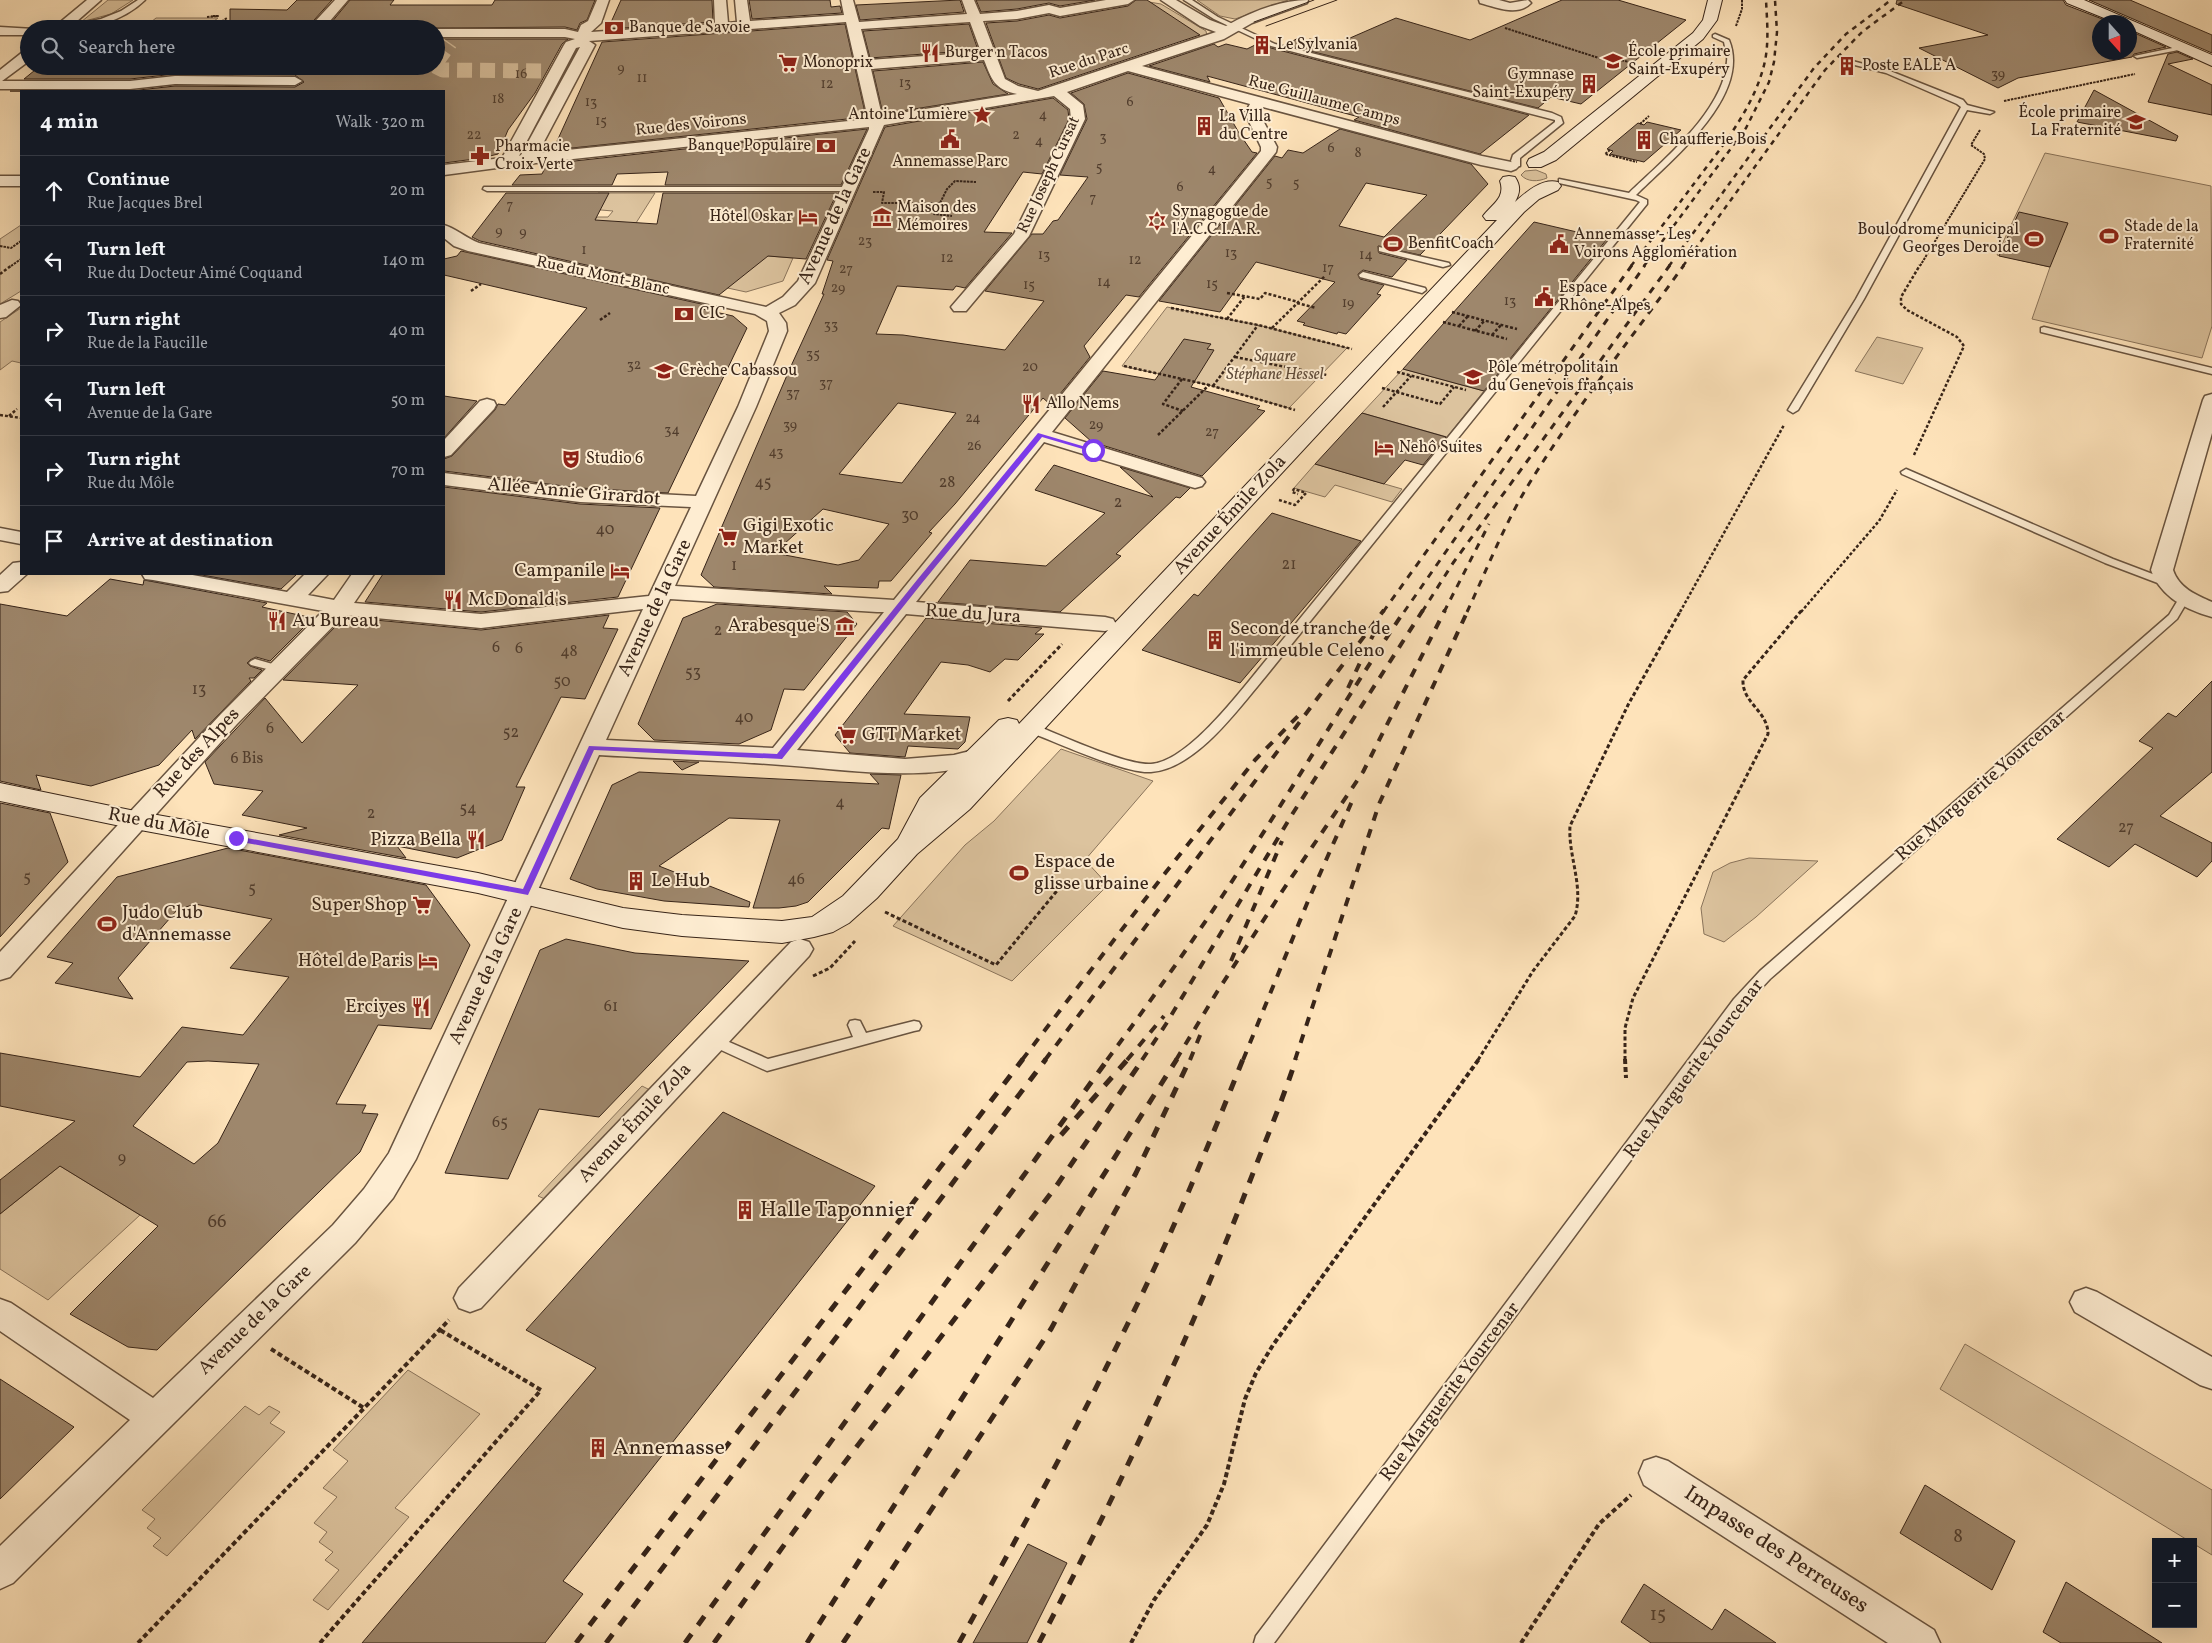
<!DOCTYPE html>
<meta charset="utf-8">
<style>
body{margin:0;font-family:Vollkorn,serif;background:#20242c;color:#f1f3f6}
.controls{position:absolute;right:15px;bottom:15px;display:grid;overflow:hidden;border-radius:0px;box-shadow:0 5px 20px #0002}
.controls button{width:45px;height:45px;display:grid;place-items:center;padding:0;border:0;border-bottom:1px solid #363941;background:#171b24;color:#f1f3f6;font:25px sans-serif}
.compass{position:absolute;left:2092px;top:15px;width:45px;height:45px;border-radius:50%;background:#171b24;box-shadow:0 5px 20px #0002;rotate:159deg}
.stop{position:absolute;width:15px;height:15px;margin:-11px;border:4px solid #7c3aed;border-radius:50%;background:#fff}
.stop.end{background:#7c3aed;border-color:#fff;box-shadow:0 1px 5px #0008}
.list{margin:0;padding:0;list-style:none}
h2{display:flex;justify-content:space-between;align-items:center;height:65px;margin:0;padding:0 20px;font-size:21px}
h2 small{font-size:16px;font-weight:400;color:#9ea1a6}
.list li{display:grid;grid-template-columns:32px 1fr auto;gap:15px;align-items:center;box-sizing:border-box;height:70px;padding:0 20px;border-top:1px solid #363941}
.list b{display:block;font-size:19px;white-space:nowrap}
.list p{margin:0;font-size:16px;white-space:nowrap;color:#9ea1a6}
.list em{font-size:16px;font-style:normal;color:#9ea1a6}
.icon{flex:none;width:28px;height:28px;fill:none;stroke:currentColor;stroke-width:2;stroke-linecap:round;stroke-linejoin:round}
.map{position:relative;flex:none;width:2212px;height:1643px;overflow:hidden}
.search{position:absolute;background:#171b24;box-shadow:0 5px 20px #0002;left:20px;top:20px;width:425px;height:55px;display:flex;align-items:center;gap:12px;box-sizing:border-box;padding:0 18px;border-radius:28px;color:#9ea1a6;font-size:19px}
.panel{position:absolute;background:#171b24;box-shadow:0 5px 20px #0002;left:20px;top:90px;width:425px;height:485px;border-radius:0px}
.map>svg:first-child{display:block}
.green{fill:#dcc39e;stroke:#8a745b}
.building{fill:#9e876c;stroke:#372418;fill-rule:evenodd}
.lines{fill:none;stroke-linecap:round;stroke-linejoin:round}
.street-tunnel{stroke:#d6bd9a;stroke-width:15;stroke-dasharray:15 8;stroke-linecap:butt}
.lane-casing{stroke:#695440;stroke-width:3}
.street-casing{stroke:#695440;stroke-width:3}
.secondary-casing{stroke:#372418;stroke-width:2}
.path-far3{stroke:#372418;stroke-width:2;stroke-dasharray:2.5 1;stroke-linecap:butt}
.path-far2{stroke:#372418;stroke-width:2.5;stroke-dasharray:3 2;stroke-linecap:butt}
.path-far1{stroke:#372418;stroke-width:3;stroke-dasharray:4 2.5;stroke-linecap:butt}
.path{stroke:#372418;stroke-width:4;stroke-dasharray:5 3;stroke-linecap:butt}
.lane{fill:#feedd2;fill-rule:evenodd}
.street{fill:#feedd2;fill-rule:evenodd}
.secondary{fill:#feedd2;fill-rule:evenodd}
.tram{stroke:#372418;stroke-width:1}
.rail-far3{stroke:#372418;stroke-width:2.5;stroke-dasharray:5 5;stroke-linecap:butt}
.rail-far2{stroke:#372418;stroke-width:3;stroke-dasharray:7 7;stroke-linecap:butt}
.rail-far1{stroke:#372418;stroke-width:4;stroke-dasharray:9 9;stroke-linecap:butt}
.rail{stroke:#372418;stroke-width:5;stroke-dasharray:11 11;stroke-linecap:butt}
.route{fill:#7c3aed}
.labels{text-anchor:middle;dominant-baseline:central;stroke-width:4;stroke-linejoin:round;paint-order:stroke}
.far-number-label{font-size:14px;fill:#513d2d}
.far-poi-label{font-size:16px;fill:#372418;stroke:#feedd2;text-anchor:start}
.far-street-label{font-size:16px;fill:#372418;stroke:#feedd2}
.far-park-label{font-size:16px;font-style:italic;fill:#604c3a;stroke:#feedd2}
.number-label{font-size:16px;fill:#513d2d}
.street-label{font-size:19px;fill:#372418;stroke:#feedd2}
.poi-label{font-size:19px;fill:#372418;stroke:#feedd2;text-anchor:start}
.near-number-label{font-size:19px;fill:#513d2d}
.near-poi-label{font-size:22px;fill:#372418;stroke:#feedd2;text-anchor:start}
.near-street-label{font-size:22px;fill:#372418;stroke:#feedd2}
</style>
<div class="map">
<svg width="2212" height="1643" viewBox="0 0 2212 1643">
<rect width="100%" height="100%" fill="#fee3ba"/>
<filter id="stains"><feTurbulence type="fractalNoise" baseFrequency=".004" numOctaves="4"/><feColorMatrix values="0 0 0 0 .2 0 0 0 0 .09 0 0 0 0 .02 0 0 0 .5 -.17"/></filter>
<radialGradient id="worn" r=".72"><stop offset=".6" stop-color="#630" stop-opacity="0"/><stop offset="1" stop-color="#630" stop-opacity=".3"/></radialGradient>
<g class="green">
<polygon points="108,0 133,0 111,14 81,22"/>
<polygon points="1197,0 1288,0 1235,19 1220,16"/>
<polygon points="1143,1 1161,4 1206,31 1207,36 1188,41 1114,7"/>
<path d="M156,18H218C201,33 167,27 146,26Z"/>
<polygon points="2045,153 2211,186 2212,326 2202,358 2032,319 2050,267 1997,255"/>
<path d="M1536,170L1546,174L1547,178C1538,182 1527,182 1521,175L1525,171Z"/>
<polygon points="598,193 655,193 636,223 591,225 597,217 608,217 613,211 589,209"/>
<polygon points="21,225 21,291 0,304 0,239"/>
<polygon points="733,253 793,258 783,281 746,292 645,270"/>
<polygon points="1167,307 1258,325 1347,348 1289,408 1209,385 1122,366"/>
<polygon points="21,308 21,363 12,361 0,370 0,322"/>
<polygon points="1877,337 1923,348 1903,384 1855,371"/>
<polygon points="1403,369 1484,391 1447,437 1362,413"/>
<polygon points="1315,464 1402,489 1392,502 1335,485 1325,497 1294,488"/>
<polygon points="1061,749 1153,781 1085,860 1108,885 1012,981 893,926 965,845 994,821"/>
<polygon points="1749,858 1818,861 1756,917 1724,942 1704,934 1701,908 1713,872 1730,863"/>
<polygon points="642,1086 650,1090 547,1200 538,1196"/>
<polygon points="60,1166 140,1215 48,1300 0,1269 0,1214"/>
<polygon points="1965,1344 2212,1490 2212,1555 1940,1389"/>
<polygon points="408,1370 480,1414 395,1508 409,1517 328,1610 313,1600 339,1570 325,1560 333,1552 319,1542 327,1532 314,1523 337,1497 323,1488 348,1461 333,1450"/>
<polygon points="245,1406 259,1415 269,1406 280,1412 270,1423 285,1432 167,1556 153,1546 161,1538 147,1528 155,1519 142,1510"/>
</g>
<g class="building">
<polygon points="297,0 332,0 306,29 230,29 230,9 287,10"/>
<polygon points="350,0 394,0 390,5 492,5 495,0 595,0 587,20 580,23 577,30 565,27 326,29"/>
<polygon points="621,0 712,0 713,22 608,29"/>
<polygon points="749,0 830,0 831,7 840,6 842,13 752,19"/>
<polygon points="960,0 964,12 860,20 856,5"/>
<polygon points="976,0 1095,0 1060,6 1049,3 1017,9 981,12"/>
<polygon points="1136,0 1147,0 1200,35 1038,89 1019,84 1006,78 986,23 1017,21 1049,15 1060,18 1128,6"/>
<polygon points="1562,0 1618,0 1686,20 1581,104 1551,97 1538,108 1286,45 1298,38 1307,40 1310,39 1334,45 1396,18 1470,40"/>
<polygon points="1897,0 2063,0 2066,5 2110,22 2100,22 2100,52 2130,52 2130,31 2166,47 2134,54 2132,57 2018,78 1998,88 1919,48 1988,35 1896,4"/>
<polygon points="2089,0 2130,0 2212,35 2212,53"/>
<polygon points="845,24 866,117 553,150 602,42"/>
<polygon points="969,24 978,50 870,58 863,31"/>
<polygon points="436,39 568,39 562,44 535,93 508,130 498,154 482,158 444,163 444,91 10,91 130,91 175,86 295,87 304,82 295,75 175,74 130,79 24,79 40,66 436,66"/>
<polygon points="1259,43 1271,48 1529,115 1480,154 1354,120 1359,117 1207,76 1210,82 1149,66 1214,44 1218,47 1226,44 1247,49"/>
<polygon points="2177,52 2193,59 2168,64 2212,85 2212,115 2148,102 2168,54"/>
<polygon points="983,62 993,84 1008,94 883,114 873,71"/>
<path d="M1128,73L1219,98L1239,133L1252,152L1257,153L1139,297L1126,295L1084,346L1090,357L1051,405L1043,398L955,504L929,532L932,533L891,581H879L878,588L824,586L832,594L714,587L701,575L791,366L824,294H822L833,261L827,260L885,127L1053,98L1068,110L1069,119L1042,174L1023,172L984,232L1012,233L965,288L956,286L953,290L897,286L876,334L903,335L1005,350L1044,301L985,291L1032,234H1043L1053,221L1058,220L1088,177L1060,175L1087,119L1084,104L1071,93ZM898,403L956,413L902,483L839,474ZM823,509L889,524L859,560L838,565L774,553Z"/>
<polygon points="2094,90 2178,136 2176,141 2077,122"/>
<polygon points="1647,122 1681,130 1644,162 1610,154 1613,151 1607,149 1638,123 1644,125"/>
<polygon points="867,129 841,185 665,185 668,172 617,174 612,185 512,185 520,175 542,174 547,164"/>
<path d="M1340,129L1471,164L1488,184L1420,255L1378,246L1379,253L1407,260L1392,277L1363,270L1358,274L1360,279L1384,285L1377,294L1381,295L1346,334L1338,332L1337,334L1303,325L1305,323L1297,321L1335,282L1256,262L1220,312L1159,301L1275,156L1282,158L1288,150L1303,153ZM1366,183L1427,195L1384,237L1339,226Z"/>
<polygon points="506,193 609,193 595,220 657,224 663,193 837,193 806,259 768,256 719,295 480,241 472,237"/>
<polygon points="2019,212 2068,223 2050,267 1999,256"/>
<polygon points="1534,222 1607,239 1484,391 1403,369"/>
<polygon points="461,251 706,305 702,309 733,316 747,328 668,493 580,488 444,471 444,459 452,456 495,410 498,404 505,405 587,308 444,275 444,259 457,256"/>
<polygon points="1184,339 1211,344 1207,349 1214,350 1191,387 1260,406 1257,409 1265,411 1202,476 1092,442 1065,418 1103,371 1155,380"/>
<polygon points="444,396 477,401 444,438"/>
<polygon points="1362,413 1446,437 1423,465 1405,460 1384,484 1315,464"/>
<polygon points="1054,465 1153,497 1120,467 1190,488 1180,498 1176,497 1116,554 1121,556 1060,612 938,602 970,560 1046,566 1105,513 1035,490"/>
<polygon points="444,487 580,504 660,508 618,597 481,612 365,602 383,574 444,574"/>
<polygon points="1272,513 1361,541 1240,683 1142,650 1194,594 1198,596"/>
<polygon points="196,574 297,574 281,589"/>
<polygon points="110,579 143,585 144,580 267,603 262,607 313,618 270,661 256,657 250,660 247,663 250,666 262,670 254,678 249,678 251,681 195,739 192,730 159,765 91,786 36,775 41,790 0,781 0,604 67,616"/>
<polygon points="717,604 847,612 857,624 804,690 784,689 771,730 739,744 654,740 638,724 683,618"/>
<polygon points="609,615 603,628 618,629 585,699 561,697 516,787 525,787 502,840 457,858 397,846 406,858 279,835 307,828 242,815 263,791 214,784 205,762 265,698 302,743 358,685 283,680 338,624 349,626 354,618 481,630"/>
<polygon points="926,618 1042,628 1035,634 1044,634 1018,660 1005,659 990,672 968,665 941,662 904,714 970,717 965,742 958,749 908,746 905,757 850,753 835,735"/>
<polygon points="2212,681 2212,772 2160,816 2212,843 2212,861 2197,877 2135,844 2109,867 2057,839 2153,748 2139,741 2168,713 2176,717"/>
<polygon points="673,761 690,762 699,762 682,770"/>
<polygon points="639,772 879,784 870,774 901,775 889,829 882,828 808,902 796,906 779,908 753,908 780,820 729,818 659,866 750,902 749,907 664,901 597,889 570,879 612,785"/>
<polygon points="0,803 50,813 68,862 0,937"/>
<path d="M228,848L426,885L470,945L431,1029L378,1025L336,1104L366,1105L362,1113L378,1114L360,1152L157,1350L128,1347L70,1314L158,1226L60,1166L0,1214V1180L75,1121L0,1106V1053L140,1077L182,1027L243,1035L289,977L230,968L272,919L195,904L177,910L118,978L133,999L55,983L73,963L47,957L117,877ZM208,1061L259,1064L218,1143L194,1164L133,1126L187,1062Z"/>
<polygon points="566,939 635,953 749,961 599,1117 539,1109 508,1179 445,1173 540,950"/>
<polygon points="723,1112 875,1186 563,1581 583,1594 545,1643 362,1643 596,1368 526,1330"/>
<polygon points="0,1379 74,1427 0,1499"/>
<polygon points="1925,1485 2015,1541 1992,1590 1900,1533"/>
<polygon points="1028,1544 1067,1563 1027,1643 973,1643"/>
<polygon points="2066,1582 2162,1643 2061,1643 2043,1632"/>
<polygon points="1644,1584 1712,1630 1725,1609 1776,1643 1651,1643 1621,1622"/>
</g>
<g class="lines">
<g class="street-tunnel">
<polyline points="436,63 450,43"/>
<polyline points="435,66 443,70 544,71"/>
</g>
<g class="lane-casing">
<g id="lane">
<path d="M138,0H145C125,20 84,34 57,28L101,19L121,11Z"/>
<polygon points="1184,0 1192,0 1218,17 1275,44 1552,113 1561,117 1563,123 1520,158 1520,166 1514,166 1511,161 1513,155 1555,122 1555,120 1271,46 1214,19"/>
<path d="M1715,34L1729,40C1752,96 1671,160 1636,195L1647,200V204L1266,676C1239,708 1196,769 1151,772C1124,774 1054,741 1027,731L1025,728L1027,725H1035C1060,735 1127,766 1151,764C1186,762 1236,697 1258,670L1640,202L1636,200L1559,183V179L1629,193C1663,160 1724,111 1727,61C1728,55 1725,48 1724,42L1713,37V35Z"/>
<polygon points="2182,46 2184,47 2184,49 2137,58 2134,56"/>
<polygon points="1845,59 1890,71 1963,100 1967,105 1994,112 1990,114 1967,110 1864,299 1798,410 1793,413 1788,410 1856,299 1961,107 1957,104 1886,73 1843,62 1842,61"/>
<polygon points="484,187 849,187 853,189 849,191 487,191 483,189"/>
<polygon points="1379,247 1449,263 1450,265 1443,267 1379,251"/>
<polygon points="1363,272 1425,288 1426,290 1422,293 1360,277 1359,275"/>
<polygon points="2044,327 2212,368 2212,374 2041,332 2041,328"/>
<polygon points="1906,469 2113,559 2171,581 2172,583 2167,586 2163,585 2105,563 1902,474 1901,472"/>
<polygon points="2185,594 2190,597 2177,619 1770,979 1744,1007 1274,1643 1254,1643 1256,1636 1734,999 1760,971 2169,615 2181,595"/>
<polygon points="255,659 276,665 279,671 274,679 266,679 264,676 267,669 251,665 249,663 251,661"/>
<polygon points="855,1020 860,1021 866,1033 914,1021 919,1022 921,1026 919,1030 914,1031 767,1071 708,1044 706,1040 708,1036 713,1035 768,1059 853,1037 848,1025 850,1021"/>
</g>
</g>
<g class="street-casing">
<g id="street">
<polygon points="87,0 101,0 68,29 52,29"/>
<polygon points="335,0 348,0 323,29 308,29"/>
<path d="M597,0H609L601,23L591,32L715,24L714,0H726L728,23L737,22L735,0H747L750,21L844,15L841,0H853L859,22L967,14L962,0H974L980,14L1017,11L1049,5L1060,8L1106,0H1134L1128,4L1060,16L1049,13L1017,19L983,21L1005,79L1018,86L1038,91L1216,32L1200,26L1161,0H1176L1210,20L1226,26C1251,12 1280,0 1308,0L1307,3L1252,23L1224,39L1142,66L1482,156L1516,163L1519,166L1516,169L1511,171L1481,165L1263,107L1259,113L1277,147L1276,152L1052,432L1202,478L1205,482L1202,486L1195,488L1188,486L1044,442L916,602L1105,617L1113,619L1116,624L1113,629L1105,631L906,614L797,750L905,759L954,755L978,749L987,751L990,757L987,763C916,782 853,770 782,765C721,760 660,759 599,755L416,1159L393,1198L355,1243L13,1583L0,1589V1546L130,1420L0,1331V1299L11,1303L153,1398L333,1225L364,1189L389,1153L643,609L481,628L344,615L237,724L10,977L0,980V952L221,714L323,611L153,580L145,579L142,574H187L287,592L305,574H328L308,595L334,600L352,574H374L354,603L481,614L649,596L691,507L580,502L444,485V473L580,490L696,496L738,407L769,331L767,321L755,314L468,251L454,246L444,238V225C455,228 466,238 479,243L766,307L783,297L798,281L869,129V127L527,164L444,175V165L502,158L564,45L566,42L575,39L565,37H436V29H565L578,32L581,25L588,21ZM846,22L868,119L538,153L595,45L589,41ZM970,22L981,52L869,60L861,29ZM580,47L521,155L519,156L576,48ZM984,60C992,80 994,89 1017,94L882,116L871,69ZM1128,71L1250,104L1245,113L1261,147V151L894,600L675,586L756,407L787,331L786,323L779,313L795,305L815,283L884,125L1054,96L1070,109L1071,119L1014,234L951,307L954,311H966L1029,236L1085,119L1083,105L1067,92ZM670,599L877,612H884L773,748L606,740Z"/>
<path d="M1479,0H1499L1510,3L1528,0L1531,3C1518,17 1495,7 1480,3Z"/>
<polygon points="0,27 34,29 29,29 29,35 0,35"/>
<polygon points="29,50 29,61 2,81 130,81 175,76 295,77 302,81 295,85 175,84 130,89 0,89 0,70 24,51"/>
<rect x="0" y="176" width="21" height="10"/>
<polygon points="12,300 18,301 21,305 6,317 0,318 0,305"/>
<path d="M2212,394V433L2173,570C2179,588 2196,595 2212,602V617C2186,610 2160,596 2151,570L2203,400L2205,396Z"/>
<polygon points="487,399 494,401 496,405 494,409 451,455 444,457 444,440 480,401"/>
<polygon points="0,528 21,532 21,544 0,540"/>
<polygon points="21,562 21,574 27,574 8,591 0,592 0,575 13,563"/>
<polygon points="800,939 809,942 813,949 809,956 481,1308 470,1312 459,1308 454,1298 459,1288 791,942"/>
<polygon points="2086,1288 2097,1292 2212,1357 2212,1389 2200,1385 2075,1312 2070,1302 2075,1292"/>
<polygon points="1656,1457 1668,1461 1934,1630 1940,1643 1888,1643 1644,1485 1639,1473 1644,1461"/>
</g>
</g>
<g class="secondary-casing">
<g id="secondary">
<polygon points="1708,0 1722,0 1717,20 1703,39 1556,160 1541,167 1529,167 1527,163 1529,159 1544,152 1693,33 1703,20"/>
<polygon points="2065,0 2084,0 2212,55 2212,66 2130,29 2130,22 2114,22 2067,3"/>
<path d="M1509,176L1515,177C1521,186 1520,193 1515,202C1526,192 1542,178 1558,182L1561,186L1558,190L1539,199L1524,212L970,809L917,854L877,898L849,923L833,932L814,937L782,943L682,936L623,928L478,893L135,829L0,801V783L135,811L478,873L623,908L682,915L782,921L812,917L843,896L898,839L920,798L999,720L1008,718L1017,720L1019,724L1497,220H1486L1483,216C1492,204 1506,198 1500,181L1503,177Z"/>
</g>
</g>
<g class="path-far3">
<polyline points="207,17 218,16 211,16"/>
<polyline points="1736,26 1742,9 1742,0"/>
<polyline points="1505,28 1602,59"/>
<polyline points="139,29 145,24"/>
<polyline points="210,29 227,18"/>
<polyline points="261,29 268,22"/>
<polyline points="1605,60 1612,62"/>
<polyline points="1610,65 1617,59 1629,62"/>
<polyline points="2004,101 2135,74"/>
<polyline points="1640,124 1649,116"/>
<polyline points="1610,150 1605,154 1637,162"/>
<polyline points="873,192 884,192 882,203 940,203 947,189 955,181 976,182"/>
<polyline points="940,204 934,214 952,216"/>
<polyline points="0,246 11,248 21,241"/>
<polyline points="11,266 21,259"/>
<polyline points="1920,266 1985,159 1984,154 1971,145 1980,130"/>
</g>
<g class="path-far2">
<polyline points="0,274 12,265"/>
<polyline points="471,291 481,284"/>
<polyline points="1227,293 1260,299 1265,293 1298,302"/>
<polyline points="1297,303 1316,308"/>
<polyline points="1171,308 1258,325 1352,349"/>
<polyline points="1452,312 1517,329"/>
<polyline points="1227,319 1245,296"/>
<polyline points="600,320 610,313"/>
<polyline points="1443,322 1507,339"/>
<polyline points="1459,326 1468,316"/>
<polyline points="1272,328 1325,276"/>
<polyline points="1475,331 1485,320"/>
<polyline points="1492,335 1501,325"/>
<polyline points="1235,357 1327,375"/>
<polyline points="1124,366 1209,385 1295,410"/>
<polyline points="1397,372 1466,390"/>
<polyline points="1182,379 1163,404 1183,411"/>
<polyline points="1213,386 1258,325"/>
<polyline points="1382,388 1440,404 1454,387"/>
<polyline points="1383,407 1411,376"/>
<polyline points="0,415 21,418"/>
<polyline points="9,416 17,409"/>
<polyline points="1158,435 1209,385"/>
<polyline points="1914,455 1964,346 1957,337 1907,310 1901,304 1901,297 1920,265"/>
<polyline points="1279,500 1295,505 1306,493 1294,489 1292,492 1298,494"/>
<polyline points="1680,612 1784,425"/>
<polyline points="1801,612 1879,521 1897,490"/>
</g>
<g class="path-far1">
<polyline points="1008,701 1062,644"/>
<polyline points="885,912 996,965 1065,881"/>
<polyline points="813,976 830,968 855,941"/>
<path d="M1478,1060L1533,971L1575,916C1584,886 1568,856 1570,826L1628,705L1681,610"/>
<path d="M1625,1060V1028L1633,998L1768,734C1768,711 1742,703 1743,680L1802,610"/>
</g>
<g class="path">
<polyline points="1625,1059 1626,1078"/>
<polyline points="271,1349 364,1408"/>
<polyline points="138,1643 449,1320"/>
<polyline points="320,1643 541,1390 440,1330"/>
<polyline points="1131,1643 1154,1600 1207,1525 1224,1484 1245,1399 1256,1373 1273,1345 1479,1059"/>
<polyline points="1521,1643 1599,1524 1631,1495"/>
</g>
<use href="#lane" class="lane"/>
<use href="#street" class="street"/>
<use href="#secondary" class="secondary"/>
<g class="tram">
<polyline points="1254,22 1314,0"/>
<polyline points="1266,26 1337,0"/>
</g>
<g class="rail-far3">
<path d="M1631,266C1652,239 1673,212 1693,185C1721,148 1755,107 1765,61C1769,41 1767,20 1766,0"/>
<polyline points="1644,266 1746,128 1769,82 1774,62 1777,32 1775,0"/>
<polyline points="1669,266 1814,68 1846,34 1891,0"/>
<polyline points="1683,266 1825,70 1862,32 1905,0"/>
</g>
<g class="rail-far2">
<polyline points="1383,612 1632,265"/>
<polyline points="1404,612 1645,265"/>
<polyline points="1422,612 1453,563 1670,265"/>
<polyline points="1444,612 1489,524"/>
<path d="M1467,612C1488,567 1506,520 1532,479C1578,405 1633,336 1684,265"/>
</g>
<g class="rail-far1">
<polyline points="1348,688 1375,631"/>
<polyline points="1231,961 1282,841"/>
<polyline points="1022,1060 1166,872 1255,760 1298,716"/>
<polyline points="1045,1060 1384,610"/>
<path d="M1107,1060C1147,1006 1186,951 1223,895C1285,801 1342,704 1405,610"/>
<polyline points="1127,1060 1164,1016"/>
<polyline points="1142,1060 1166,1024 1293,813 1423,610"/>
<polyline points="1176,1060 1217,992 1283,890 1363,772 1445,610"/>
<polyline points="1190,1060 1203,1028"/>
<polyline points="1243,1060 1308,901 1353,799"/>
<polyline points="1295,1060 1379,804 1468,610"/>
</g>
<g class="rail">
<polyline points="1061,1135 1128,1059"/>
<polyline points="576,1643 1023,1059"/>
<polyline points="606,1643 1046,1059"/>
<polyline points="685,1643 1108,1059"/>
<polyline points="714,1643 822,1492 1055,1188 1143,1059"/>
<polyline points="807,1643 1177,1059"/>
<polyline points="843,1643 1051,1329 1136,1173 1190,1059"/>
<path d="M959,1643C1018,1536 1077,1429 1130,1319C1172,1234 1208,1147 1243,1059"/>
<path d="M1039,1643C1116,1495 1188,1342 1248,1186C1264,1144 1282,1102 1296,1059"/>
</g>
</g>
<polygon class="route" points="1038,433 1096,450 1093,452 1042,437 922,583 782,759 594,750 528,895 236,841 231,838 236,836 523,889 589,746 777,754 917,580"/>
<defs>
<g id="bank-bare" transform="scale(1.5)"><path d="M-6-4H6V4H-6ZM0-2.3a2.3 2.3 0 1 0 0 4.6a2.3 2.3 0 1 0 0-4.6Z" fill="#8f2418" stroke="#feedd2" stroke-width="2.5" paint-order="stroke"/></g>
<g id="building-bare" transform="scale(1.5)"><path d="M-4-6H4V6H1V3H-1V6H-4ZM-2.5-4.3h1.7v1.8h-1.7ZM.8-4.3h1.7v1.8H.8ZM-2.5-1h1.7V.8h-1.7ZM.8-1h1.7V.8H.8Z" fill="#8f2418" stroke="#feedd2" stroke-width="2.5" paint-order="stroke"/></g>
<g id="restaurant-bare" transform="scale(1.5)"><path d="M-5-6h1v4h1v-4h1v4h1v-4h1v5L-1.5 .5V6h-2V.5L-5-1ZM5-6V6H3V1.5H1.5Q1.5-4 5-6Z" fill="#8f2418" stroke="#feedd2" stroke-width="2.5" paint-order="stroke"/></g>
<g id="school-bare" transform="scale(1.5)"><path d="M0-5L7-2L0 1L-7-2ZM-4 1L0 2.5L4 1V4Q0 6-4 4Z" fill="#8f2418" stroke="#feedd2" stroke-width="2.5" paint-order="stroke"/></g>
<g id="supermarket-bare" transform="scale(1.5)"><path d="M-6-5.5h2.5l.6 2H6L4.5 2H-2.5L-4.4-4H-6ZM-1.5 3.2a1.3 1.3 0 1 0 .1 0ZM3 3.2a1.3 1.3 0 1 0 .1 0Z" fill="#8f2418" stroke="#feedd2" stroke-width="2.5" paint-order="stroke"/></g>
<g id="sight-bare" transform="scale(1.5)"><path d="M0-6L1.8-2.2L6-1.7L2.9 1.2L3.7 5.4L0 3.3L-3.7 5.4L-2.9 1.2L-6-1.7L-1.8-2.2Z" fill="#8f2418" stroke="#feedd2" stroke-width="2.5" paint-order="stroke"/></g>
<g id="civic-bare" transform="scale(1.5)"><path d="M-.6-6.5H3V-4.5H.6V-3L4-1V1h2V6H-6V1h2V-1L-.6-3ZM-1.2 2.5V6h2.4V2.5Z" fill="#8f2418" stroke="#feedd2" stroke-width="2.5" paint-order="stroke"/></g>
<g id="pharmacy-bare" transform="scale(1.5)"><path d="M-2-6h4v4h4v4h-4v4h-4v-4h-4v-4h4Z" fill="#8f2418" stroke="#feedd2" stroke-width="2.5" paint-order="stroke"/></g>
<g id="hotel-bare" transform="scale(1.5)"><path d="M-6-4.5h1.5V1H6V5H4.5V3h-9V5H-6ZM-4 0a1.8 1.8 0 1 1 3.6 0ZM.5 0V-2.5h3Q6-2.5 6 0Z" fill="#8f2418" stroke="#feedd2" stroke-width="2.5" paint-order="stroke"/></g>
<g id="museum-bare" transform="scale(1.5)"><path d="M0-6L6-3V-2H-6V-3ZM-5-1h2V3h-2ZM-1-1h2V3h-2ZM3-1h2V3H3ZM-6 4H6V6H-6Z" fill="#8f2418" stroke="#feedd2" stroke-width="2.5" paint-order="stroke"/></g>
<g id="synagogue-bare" transform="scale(1.5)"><path d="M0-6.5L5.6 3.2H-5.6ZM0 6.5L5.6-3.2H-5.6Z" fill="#8f2418" stroke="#feedd2" stroke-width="2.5" paint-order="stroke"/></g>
<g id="stadium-bare" transform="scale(1.5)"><path d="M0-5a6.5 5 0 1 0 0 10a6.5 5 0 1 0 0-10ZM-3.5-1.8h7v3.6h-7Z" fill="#8f2418" stroke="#feedd2" stroke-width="2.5" paint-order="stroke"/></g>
<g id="university-bare" transform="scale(1.5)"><path d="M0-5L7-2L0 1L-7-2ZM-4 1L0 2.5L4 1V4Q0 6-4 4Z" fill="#8f2418" stroke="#feedd2" stroke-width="2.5" paint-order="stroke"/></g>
<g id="theatre-bare" transform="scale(1.5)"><path d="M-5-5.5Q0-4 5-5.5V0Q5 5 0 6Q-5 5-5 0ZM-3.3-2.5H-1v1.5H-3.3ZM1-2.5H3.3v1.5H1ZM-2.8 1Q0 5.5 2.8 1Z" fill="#8f2418" stroke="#feedd2" stroke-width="2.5" paint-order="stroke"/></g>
</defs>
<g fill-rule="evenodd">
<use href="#bank-bare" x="614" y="28"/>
<use href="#building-bare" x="1262" y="45"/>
<use href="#restaurant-bare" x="930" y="53"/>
<use href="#school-bare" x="1613" y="61"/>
<use href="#supermarket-bare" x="788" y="63"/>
<use href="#building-bare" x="1847" y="66"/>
<use href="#building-bare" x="1589" y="84"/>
<use href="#sight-bare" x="982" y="115"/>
<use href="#school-bare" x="2136" y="122"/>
<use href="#building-bare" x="1204" y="126"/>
<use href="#civic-bare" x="950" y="139"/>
<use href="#building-bare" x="1644" y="140"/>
<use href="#bank-bare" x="826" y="146"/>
<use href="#pharmacy-bare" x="480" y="156"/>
<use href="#hotel-bare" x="808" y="217"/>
<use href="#museum-bare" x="882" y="217"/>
<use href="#synagogue-bare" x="1157" y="221"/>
<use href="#stadium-bare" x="2109" y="236"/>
<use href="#stadium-bare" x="2034" y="239"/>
<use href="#stadium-bare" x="1393" y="244"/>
<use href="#civic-bare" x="1559" y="244"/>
<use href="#civic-bare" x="1544" y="297"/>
<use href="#bank-bare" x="684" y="314"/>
<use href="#school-bare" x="664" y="371"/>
<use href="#university-bare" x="1473" y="377"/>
<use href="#restaurant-bare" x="1031" y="404"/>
<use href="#hotel-bare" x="1384" y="448"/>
<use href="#theatre-bare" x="571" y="459"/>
<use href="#supermarket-bare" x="728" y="537"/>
<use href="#hotel-bare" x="620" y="571"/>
<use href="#restaurant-bare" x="453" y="600"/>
<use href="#restaurant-bare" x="277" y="621"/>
<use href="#museum-bare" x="845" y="626"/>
<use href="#building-bare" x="1215" y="640"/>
<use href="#supermarket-bare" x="847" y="735"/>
<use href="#restaurant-bare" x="476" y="840"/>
<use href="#stadium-bare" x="1019" y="873"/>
<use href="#building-bare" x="636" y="881"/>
<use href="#supermarket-bare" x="422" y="905"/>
<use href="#stadium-bare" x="107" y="924"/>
<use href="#hotel-bare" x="428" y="961"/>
<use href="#restaurant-bare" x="421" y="1007"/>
<use href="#building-bare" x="745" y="1210"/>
<use href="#building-bare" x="598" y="1448"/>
</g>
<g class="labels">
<g class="far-number-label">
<text x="621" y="68">9</text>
<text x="521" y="74">16</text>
<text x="1998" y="74">39</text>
<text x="642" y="78">11</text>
<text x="905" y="83">13</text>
<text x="827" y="84">12</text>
<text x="498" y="99">18</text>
<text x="591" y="102">13</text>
<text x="1130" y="102">6</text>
<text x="1043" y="115">4</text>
<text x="601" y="121">15</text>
<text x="474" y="135">22</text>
<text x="1016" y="135">2</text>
<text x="1103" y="137">3</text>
<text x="1039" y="141">4</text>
<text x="1331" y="148">6</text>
<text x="1358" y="153">8</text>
<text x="1099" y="167">5</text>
<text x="1212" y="169">4</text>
<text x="1269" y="182">5</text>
<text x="1296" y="183">5</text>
<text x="1180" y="187">6</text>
<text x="1093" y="198">7</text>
<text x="510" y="205">7</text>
<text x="499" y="231">9</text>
<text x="523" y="232">9</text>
<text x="865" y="241">23</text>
<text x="584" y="250">1</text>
<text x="1231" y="253">13</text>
<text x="1044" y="255">13</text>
<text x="1366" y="255">14</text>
<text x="947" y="258">12</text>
<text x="1135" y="260">12</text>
<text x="1328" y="268">17</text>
<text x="846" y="269">27</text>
<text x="1104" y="282">14</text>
<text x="1212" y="284">15</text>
<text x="1029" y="285">15</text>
<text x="838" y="288">29</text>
<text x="1510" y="301">13</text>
<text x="1348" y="303">19</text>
<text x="831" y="325">33</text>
<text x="813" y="354">35</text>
<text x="634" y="365">32</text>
<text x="1030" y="367">20</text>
<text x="826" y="383">37</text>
<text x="793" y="393">37</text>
<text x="973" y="418">24</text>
<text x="790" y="425">39</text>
<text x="1096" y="425">29</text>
<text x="672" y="430">34</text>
<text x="1212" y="432">27</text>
<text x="974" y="446">26</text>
<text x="776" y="452">43</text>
</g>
<g class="far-poi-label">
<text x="629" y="28">Banque de Savoie</text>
<text x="1277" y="45">Le Sylvania</text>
<text x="1628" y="52">École primaire<tspan x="1628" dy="18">Saint-Exupéry</tspan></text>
<text x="945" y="53">Burger n Tacos</text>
<text x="803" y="63">Monoprix</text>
<text x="1862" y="66">Poste EALE A</text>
<text x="1574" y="75" text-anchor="end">Gymnase<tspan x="1574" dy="18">Saint-Exupéry</tspan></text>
<text x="2121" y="113" text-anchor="end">École primaire<tspan x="2121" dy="18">La Fraternité</tspan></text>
<text x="967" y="115" text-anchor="end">Antoine Lumière</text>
<text x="1219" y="117">La Villa<tspan x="1219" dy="18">du Centre</tspan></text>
<text x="1659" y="140">Chaufferie Bois</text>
<text x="811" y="146" text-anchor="end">Banque Populaire</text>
<text x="495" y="147">Pharmacie<tspan x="495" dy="18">Croix Verte</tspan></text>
<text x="950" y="162" text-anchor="middle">Annemasse Parc</text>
<text x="897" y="208">Maison des<tspan x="897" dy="18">Mémoires</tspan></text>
<text x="1172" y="212">Synagogue de<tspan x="1172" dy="18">l'A.C.C.I.A.R.</tspan></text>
<text x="793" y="217" text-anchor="end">Hôtel Oskar</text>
<text x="2124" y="227">Stade de la<tspan x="2124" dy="18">Fraternité</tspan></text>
<text x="2019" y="230" text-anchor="end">Boulodrome municipal<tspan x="2019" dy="18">Georges Deroide</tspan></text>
<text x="1574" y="235">Annemasse - Les<tspan x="1574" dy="18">Voirons Agglomération</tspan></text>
<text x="1408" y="244">BenfitCoach</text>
<text x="1559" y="288">Espace<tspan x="1559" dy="18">Rhône-Alpes</tspan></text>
<text x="699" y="314">CIC</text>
<text x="1488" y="368">Pôle métropolitain<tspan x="1488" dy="18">du Genevois français</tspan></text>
<text x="679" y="371">Crèche Cabassou</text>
<text x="1046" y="404">Allo Nems</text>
<text x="1399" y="448">Nehô Suites</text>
<text x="586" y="459">Studio 6</text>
</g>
<g class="far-street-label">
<text transform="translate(1089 61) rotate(-18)">Rue du Parc</text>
<text transform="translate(1324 101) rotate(15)">Rue Guillaume Camps</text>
<text transform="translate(691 125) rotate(-6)">Rue des Voirons</text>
<text transform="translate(1049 175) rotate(-65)">Rue Joseph Cursat</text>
<text transform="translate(603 276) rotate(12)">Rue du Mont-Blanc</text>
</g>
<g class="far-park-label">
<text x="1275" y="357">Square<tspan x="1275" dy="18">Stéphane Hessel</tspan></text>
</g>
<g class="number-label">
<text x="763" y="483">45</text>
<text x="947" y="483">28</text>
<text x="1118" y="503">2</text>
<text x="910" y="516">30</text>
<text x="605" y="530">40</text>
<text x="1289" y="565">21</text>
<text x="734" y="566">1</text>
<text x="718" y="631">2</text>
<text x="496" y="648">6</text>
<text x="519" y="649">6</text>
<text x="569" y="652">48</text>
<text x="693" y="673">53</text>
<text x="562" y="682">50</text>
<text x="199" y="690">13</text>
<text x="744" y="718">40</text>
<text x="270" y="729">6</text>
<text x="511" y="733">52</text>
<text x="247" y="759">6 Bis</text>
<text x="840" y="803">4</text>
<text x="468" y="809">54</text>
<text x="371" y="814">2</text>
<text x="2126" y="828">27</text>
<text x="27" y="878">5</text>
<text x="796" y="880">46</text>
<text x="252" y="889">5</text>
<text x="611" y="1007">61</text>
<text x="500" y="1123">65</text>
<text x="122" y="1159">9</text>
</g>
<g class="street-label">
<text transform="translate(835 216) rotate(-65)">Avenue de la Gare</text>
<text transform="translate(574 492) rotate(5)">Allée Annie Girardot</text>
<text transform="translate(1230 515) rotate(-47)">Avenue Émile Zola</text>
<text transform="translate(655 608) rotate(-65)">Avenue de la Gare</text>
<text transform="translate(973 614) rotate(4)">Rue du Jura</text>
<text transform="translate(197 753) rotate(-47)">Rue des Alpes</text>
<text transform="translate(1981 786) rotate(-41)">Rue Marguerite Yourcenar</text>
<text transform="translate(159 824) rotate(11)">Rue du Môle</text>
<text transform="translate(486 976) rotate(-65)">Avenue de la Gare</text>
<text transform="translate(1694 1069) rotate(-53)">Rue Marguerite Yourcenar</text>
<text transform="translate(635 1123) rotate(-47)">Avenue Émile Zola</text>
<text transform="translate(255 1320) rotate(-44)">Avenue de la Gare</text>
<text transform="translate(1450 1392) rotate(-53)">Rue Marguerite Yourcenar</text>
</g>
<g class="poi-label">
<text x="743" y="526">Gigi Exotic<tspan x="743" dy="22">Market</tspan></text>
<text x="605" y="571" text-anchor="end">Campanile</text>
<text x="468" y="600">McDonald's</text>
<text x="292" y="621">Au Bureau</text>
<text x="830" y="626" text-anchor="end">Arabesque'S</text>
<text x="1230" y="629">Seconde tranche de<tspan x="1230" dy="22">l'immeuble Celeno</tspan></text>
<text x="862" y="735">GTT Market</text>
<text x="461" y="840" text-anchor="end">Pizza Bella</text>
<text x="1034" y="862">Espace de<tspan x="1034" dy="22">glisse urbaine</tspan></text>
<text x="651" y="881">Le Hub</text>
<text x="407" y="905" text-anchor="end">Super Shop</text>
<text x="122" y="913">Judo Club<tspan x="122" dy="22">d'Annemasse</tspan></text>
<text x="413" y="961" text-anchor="end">Hôtel de Paris</text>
<text x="406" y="1007" text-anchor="end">Erciyes</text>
</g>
<g class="near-number-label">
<text x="217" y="1222">66</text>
<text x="1958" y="1537">8</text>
<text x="1658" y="1615">15</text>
</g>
<g class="near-poi-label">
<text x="760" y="1210">Halle Taponnier</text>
<text x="613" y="1448">Annemasse</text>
</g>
<g class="near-street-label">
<text transform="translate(1776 1550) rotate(33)">Impasse des Perreuses</text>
</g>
</g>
<rect width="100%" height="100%" filter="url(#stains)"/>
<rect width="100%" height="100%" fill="url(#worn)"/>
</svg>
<div class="controls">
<button>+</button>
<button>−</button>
</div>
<svg class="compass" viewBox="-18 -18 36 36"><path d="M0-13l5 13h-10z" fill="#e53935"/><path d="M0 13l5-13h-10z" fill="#9ea1a6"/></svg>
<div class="stop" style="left:1093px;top:450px"></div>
<div class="stop end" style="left:236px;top:838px"></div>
<div class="search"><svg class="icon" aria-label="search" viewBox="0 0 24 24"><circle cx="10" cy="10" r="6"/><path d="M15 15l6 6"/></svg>Search here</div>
<section class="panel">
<h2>4 min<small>Walk · 320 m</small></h2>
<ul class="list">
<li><svg class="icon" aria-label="ahead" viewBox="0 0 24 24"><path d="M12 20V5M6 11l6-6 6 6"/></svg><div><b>Continue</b><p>Rue Jacques Brel</p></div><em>20 m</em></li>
<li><svg class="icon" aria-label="left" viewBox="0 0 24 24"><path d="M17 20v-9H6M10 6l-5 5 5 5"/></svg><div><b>Turn left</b><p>Rue du Docteur Aimé Coquand</p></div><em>140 m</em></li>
<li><svg class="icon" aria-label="right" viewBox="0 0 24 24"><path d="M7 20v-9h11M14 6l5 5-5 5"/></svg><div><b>Turn right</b><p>Rue de la Faucille</p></div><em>40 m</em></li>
<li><svg class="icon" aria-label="left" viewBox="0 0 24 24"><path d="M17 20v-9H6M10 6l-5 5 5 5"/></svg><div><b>Turn left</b><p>Avenue de la Gare</p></div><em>50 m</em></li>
<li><svg class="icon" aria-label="right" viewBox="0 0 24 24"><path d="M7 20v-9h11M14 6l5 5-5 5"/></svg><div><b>Turn right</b><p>Rue du Môle</p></div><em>70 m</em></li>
<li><svg class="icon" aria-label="arrive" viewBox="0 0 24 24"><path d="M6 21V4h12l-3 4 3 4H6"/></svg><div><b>Arrive at destination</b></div></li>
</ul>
</section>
</div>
